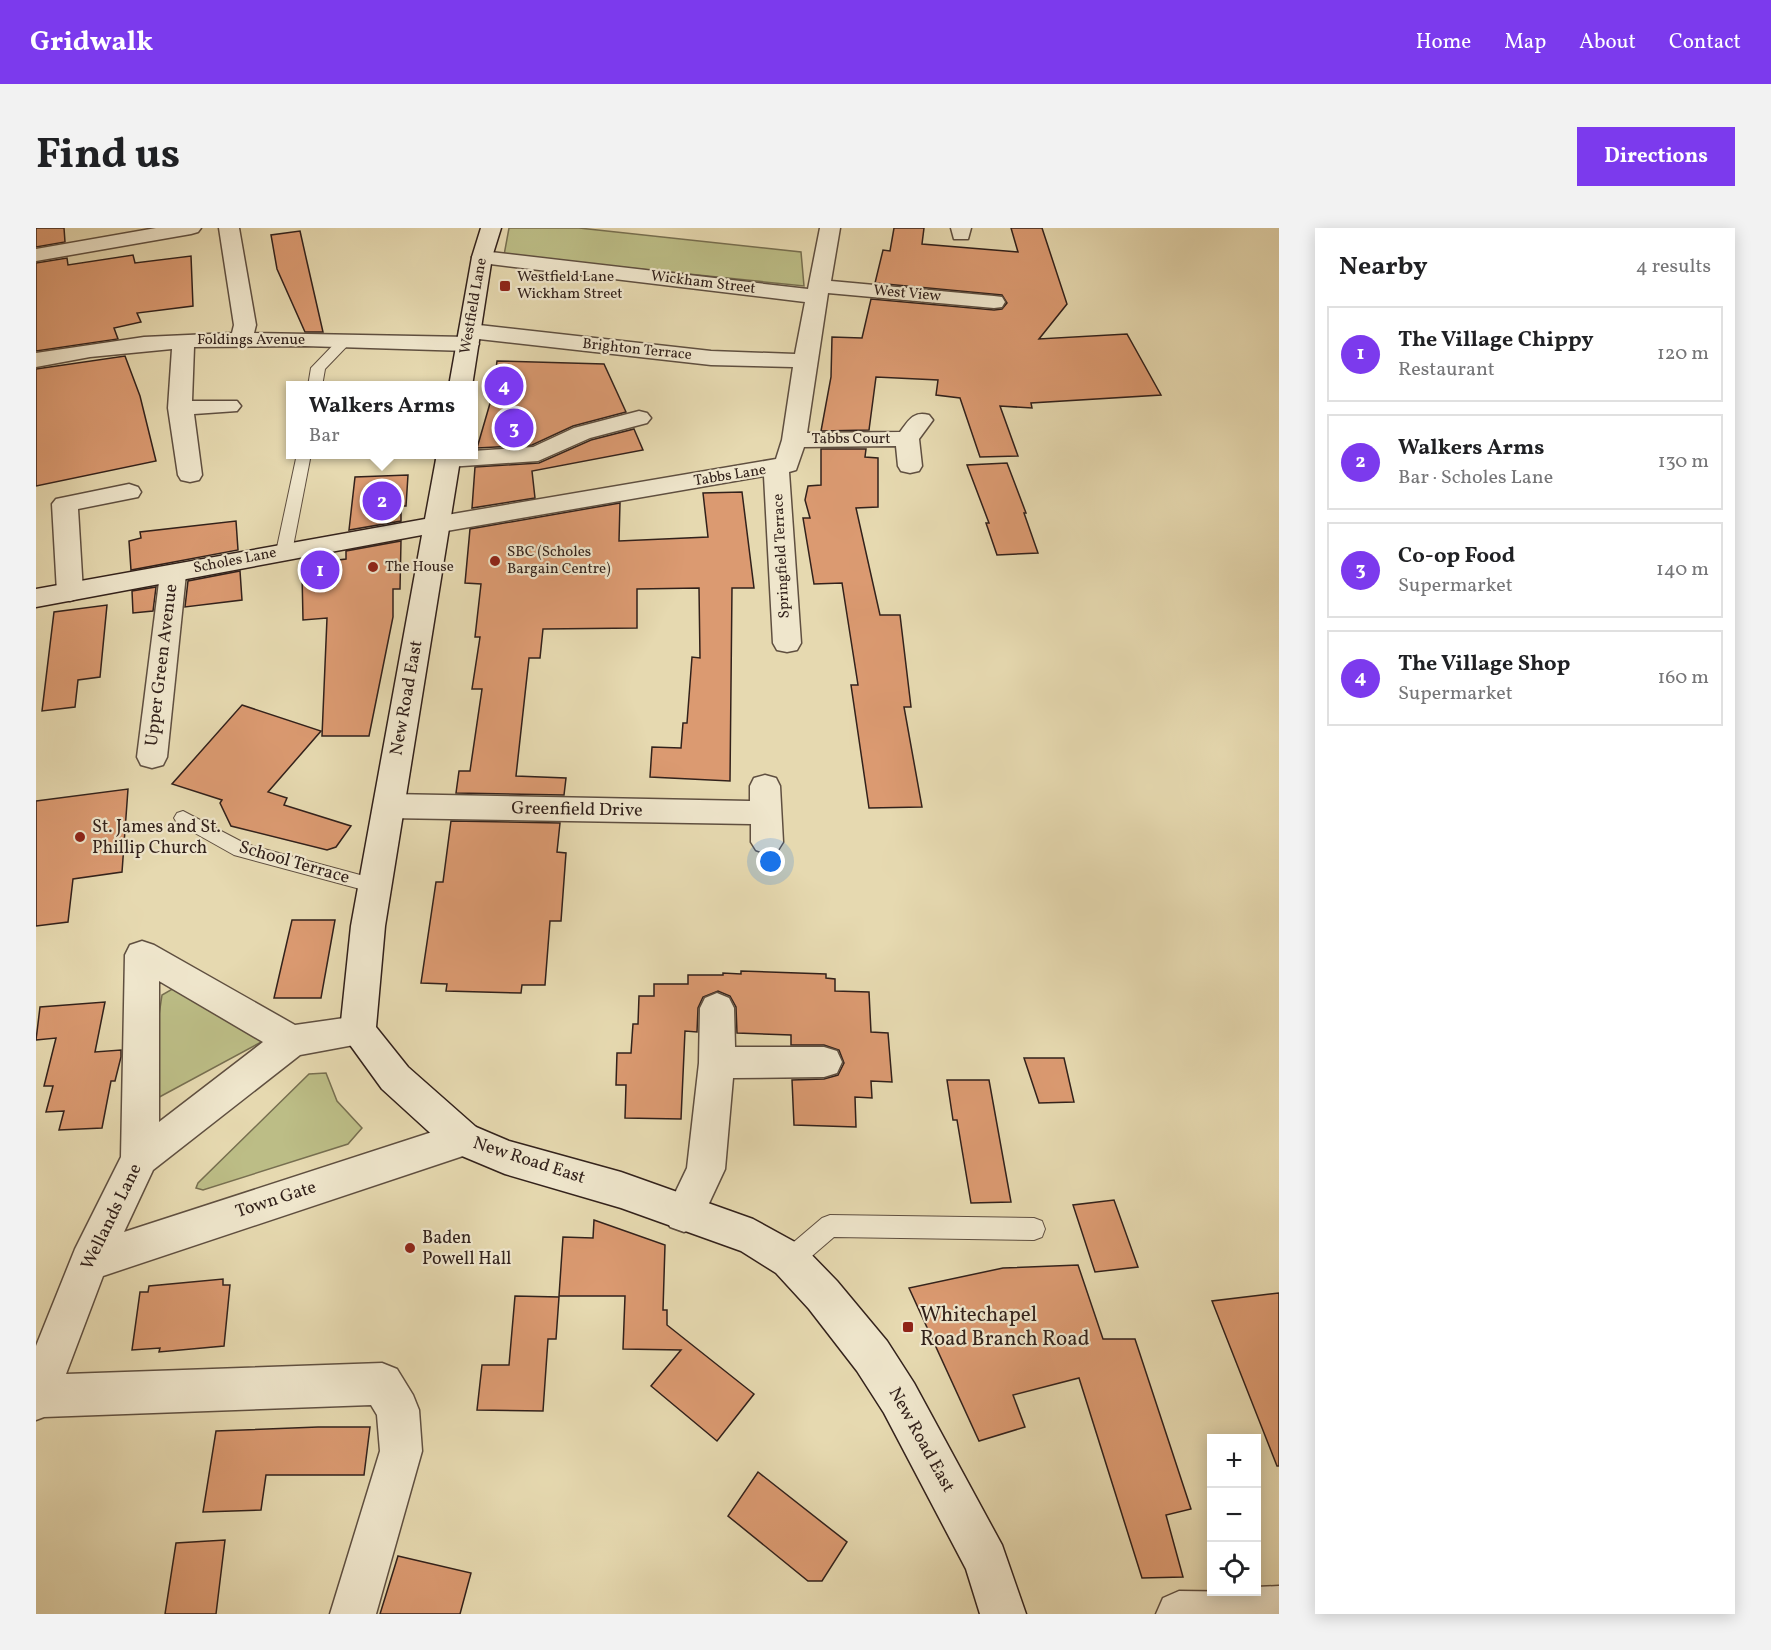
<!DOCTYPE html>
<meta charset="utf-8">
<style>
body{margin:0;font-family:Vollkorn,serif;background:#f2f2f2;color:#202124}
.controls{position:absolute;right:18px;bottom:18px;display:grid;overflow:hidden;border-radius:0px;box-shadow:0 3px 15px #0003}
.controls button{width:54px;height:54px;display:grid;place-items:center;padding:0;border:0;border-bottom:2px solid #e0e0e0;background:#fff;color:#202124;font:30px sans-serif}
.you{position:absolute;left:735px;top:634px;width:21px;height:21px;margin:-15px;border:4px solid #fff;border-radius:50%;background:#1a73e8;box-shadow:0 0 0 9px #1a73e833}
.badge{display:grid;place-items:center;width:39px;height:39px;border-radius:50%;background:#7c3aed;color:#fff;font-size:20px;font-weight:700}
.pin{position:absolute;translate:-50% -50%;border:3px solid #fff;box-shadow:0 2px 6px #0006}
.popup{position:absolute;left:250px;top:153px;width:192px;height:78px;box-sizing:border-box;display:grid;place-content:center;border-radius:0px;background:#fff;filter:drop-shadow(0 2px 4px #0005);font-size:20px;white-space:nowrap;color:#757577}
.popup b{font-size:22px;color:#202124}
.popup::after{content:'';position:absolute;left:50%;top:100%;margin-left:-12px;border:12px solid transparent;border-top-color:#fff}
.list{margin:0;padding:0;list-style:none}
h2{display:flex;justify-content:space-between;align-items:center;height:78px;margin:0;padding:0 24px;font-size:26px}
h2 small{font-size:20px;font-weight:400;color:#757577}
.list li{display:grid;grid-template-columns:39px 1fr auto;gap:18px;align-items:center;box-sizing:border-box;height:96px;margin:0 12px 12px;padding:0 12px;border:2px solid #e0e0e0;border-radius:0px}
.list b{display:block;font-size:22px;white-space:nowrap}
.list p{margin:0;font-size:20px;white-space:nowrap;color:#757577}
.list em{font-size:20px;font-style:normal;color:#757577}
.icon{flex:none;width:33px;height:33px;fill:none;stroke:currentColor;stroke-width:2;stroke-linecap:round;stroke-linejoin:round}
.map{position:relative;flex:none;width:1243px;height:1386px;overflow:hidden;border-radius:0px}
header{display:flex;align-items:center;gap:36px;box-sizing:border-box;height:84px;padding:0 30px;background:#7c3aed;color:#fff}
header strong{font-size:28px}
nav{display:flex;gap:33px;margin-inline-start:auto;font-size:21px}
.intro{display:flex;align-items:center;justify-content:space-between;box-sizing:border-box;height:144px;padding:0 36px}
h1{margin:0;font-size:42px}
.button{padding:15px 27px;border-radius:0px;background:#7c3aed;color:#fff;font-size:21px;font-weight:700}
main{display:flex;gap:36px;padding:0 36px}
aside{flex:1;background:#fff;border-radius:0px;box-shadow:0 3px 15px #0003}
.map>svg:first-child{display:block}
.green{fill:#bcbd86;stroke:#776f50;stroke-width:1.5}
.building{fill:#db9a71;stroke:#32211b;stroke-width:1.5}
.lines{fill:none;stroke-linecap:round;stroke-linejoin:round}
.service-casing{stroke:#5f4f40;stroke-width:2}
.minor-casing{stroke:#5f4f40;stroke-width:3}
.secondary-casing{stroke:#32211b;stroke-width:3}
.service{fill:#efe6cc;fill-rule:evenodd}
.minor{fill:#efe6cc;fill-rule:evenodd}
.secondary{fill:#efe6cc;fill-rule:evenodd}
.poi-dot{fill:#8f2418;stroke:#efe6cc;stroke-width:2}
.labels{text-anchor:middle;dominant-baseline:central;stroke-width:4.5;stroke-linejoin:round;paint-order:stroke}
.far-poi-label{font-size:15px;fill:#32211b;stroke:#efe6cc;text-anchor:start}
.far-street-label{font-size:15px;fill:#32211b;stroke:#efe6cc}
.street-label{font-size:18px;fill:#32211b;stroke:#efe6cc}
.poi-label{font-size:18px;fill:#32211b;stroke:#efe6cc;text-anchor:start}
.near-poi-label{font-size:21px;fill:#32211b;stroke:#efe6cc;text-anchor:start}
</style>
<header>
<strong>Gridwalk</strong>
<nav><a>Home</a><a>Map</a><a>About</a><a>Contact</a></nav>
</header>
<div class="intro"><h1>Find us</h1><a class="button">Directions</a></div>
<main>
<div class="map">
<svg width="1243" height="1386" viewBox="0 0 1243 1386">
<rect width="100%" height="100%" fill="#e6d9b0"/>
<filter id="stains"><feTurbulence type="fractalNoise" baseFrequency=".00333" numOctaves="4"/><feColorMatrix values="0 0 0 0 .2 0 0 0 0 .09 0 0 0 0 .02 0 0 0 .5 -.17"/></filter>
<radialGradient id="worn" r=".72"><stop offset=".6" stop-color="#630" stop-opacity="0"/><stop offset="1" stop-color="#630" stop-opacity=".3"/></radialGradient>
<g class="green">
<polygon points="473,0 543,0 765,24 768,58 468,27"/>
<polygon points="138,760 229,812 116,873 111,869 126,767"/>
<polygon points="290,845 301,873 326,900 312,916 167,962 160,960 162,955 273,846"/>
</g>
<g class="building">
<polygon points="0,0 28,0 29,14 0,19"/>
<polygon points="858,0 888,0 886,16 982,24 975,0 1006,0 1031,76 1003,111 1091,106 1125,167 995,175 996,180 964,178 982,228 944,229 924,170 900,167 902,152 840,149 833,202 785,203 795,149 796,109 826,110 835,71 958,82 966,81 971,75 966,67 839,55 847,22 854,23"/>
<polygon points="264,3 271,34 287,104 269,104 241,41 235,7"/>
<polygon points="97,27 99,35 155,28 157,78 101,85 105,94 78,100 82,111 0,123 0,35 31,30 32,37"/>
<polygon points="89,128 104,168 120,233 0,258 0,141"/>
<polygon points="461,133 568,136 590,184 537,198 496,217 441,220 457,165"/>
<polygon points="598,201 607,222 496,243 499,270 436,280 439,239 503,235 555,212"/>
<polygon points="785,221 830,221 829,229 842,230 842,279 820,280 844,387 864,387 875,479 868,479 886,579 833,580 815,457 822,457 806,355 778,356 767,290 774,290 769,272 772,258 785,257"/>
<polygon points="971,235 990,285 988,285 1002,325 961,327 950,295 953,295 931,237"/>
<polygon points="372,247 370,278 365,278 365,293 313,302 319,249"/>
<polygon points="706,264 718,360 696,360 694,553 614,549 616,519 645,520 647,495 651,495 656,429 664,430 663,360 601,361 601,400 507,401 504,430 493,430 480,548 530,550 528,567 420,565 423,543 434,543 446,461 436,461 444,409 439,409 445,356 429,355 434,301 584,275 583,313 672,309 667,265"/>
<polygon points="200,293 202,322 95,342 93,313 105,310 104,304"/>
<polygon points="365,313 364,361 357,361 357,389 333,508 286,508 291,390 267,392 266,345 272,344 270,336 310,331 310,323"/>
<polygon points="204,343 206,372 149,379 152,353"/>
<polygon points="120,359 117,383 97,385 96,363"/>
<polygon points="71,377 64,449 42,452 39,479 6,483 18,384"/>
<polygon points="206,477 285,503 232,564 251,570 248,577 315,598 300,619 291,622 195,598 184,575 186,572 136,556"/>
<polygon points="92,561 86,644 37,651 32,694 0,698 0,573"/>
<polygon points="415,593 524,595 521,624 530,625 525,693 514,693 509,757 486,757 485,765 410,763 411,756 385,755 400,654 407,654"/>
<polygon points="256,692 299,692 285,770 238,770"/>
<polygon points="705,743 790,746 790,750 799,751 799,763 833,764 835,804 852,805 856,854 835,853 836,870 819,869 820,899 758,897 756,852 788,851 802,847 808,835 803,822 788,817 755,817 755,807 701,805 700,779 694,768 682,763 667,769 662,780 661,804 649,803 645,891 589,890 590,857 580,857 581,825 595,825 597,796 602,796 603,768 618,768 618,756 652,756 652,747 687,747 687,745 705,746"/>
<polygon points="69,774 59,824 85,822 85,829 79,853 75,853 66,900 23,902 28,883 10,884 17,858 8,858 20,810 0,812 4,779"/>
<polygon points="988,830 1028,830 1038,874 1003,875"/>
<polygon points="911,852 953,852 975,974 935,975 921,892 917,892"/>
<polygon points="1078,972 1102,1039 1059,1044 1037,977"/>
<polygon points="558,992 629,1017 627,1082 631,1082 631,1097 718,1166 681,1213 615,1158 645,1122 587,1121 589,1068 523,1068 527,1009 557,1010"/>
<polygon points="1042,1037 1067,1111 1099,1111 1155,1281 1130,1287 1147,1349 1106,1350 1043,1150 977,1167 989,1199 943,1213 873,1060 967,1040"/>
<polygon points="187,1051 187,1057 194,1057 188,1118 123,1124 124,1120 96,1122 104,1064 112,1064 113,1058"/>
<polygon points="1243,1065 1243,1238 1241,1238 1176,1073"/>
<polygon points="479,1068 523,1069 520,1111 512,1111 507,1183 441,1182 446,1137 473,1137"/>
<polygon points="282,1199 334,1199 328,1247 230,1247 225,1282 167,1284 180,1203"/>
<polygon points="722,1244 811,1314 786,1353 772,1353 692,1288"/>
<polygon points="189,1312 180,1386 129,1386 140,1315"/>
<polygon points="362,1328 435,1345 424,1386 344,1386"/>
</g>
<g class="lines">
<g class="service-casing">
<g id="service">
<polygon points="308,110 315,114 289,141 286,158 272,158 275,140 303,111"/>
<polygon points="261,226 275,226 256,324 248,329 240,324"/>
<polygon points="147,583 210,616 339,651 346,653 349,658 346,663 339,665 198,627 141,595 138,590 141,585"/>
<polygon points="794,987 998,990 1006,993 1009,1001 1006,1009 998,1012 798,1009 762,1040 754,1043 746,1040 742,1032 746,1024 786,990"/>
</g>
</g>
<g class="minor-casing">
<g id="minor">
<polygon points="120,0 165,0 162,4 155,6 0,33 0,21"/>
<polygon points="183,0 203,0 220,97 218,105 432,109 440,111 443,116 440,121 432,123 269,118 158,119 156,173 201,173 205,178 201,183 158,186 166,247 163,252 154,254 145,252 142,247 132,180 136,121 54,129 0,139 0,125 108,109 196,105 198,97"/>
<path d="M784,0H804L795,53L958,68L966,69L969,74L966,79L958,80L792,65L771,205L864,204C873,192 877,183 893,187L897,192L883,211L886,238L883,243L874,245L865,243L862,238L860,218L768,219L760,242L753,244L765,415L761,422L751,424L741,422L737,415L728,248L399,305L390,303L386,297L390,291L399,289L740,231L746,212L757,139L675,137L434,110L426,108L423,103L426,98L434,96L675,123L759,126L769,74L446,35L439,33L436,29L439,25L446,23L772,61Z"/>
<polygon points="915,0 935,0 932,11 918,11"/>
<polygon points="603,183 611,185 615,190 611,195 554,210 502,233 412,239 403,237 400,232 405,226 437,226 437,223 497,219 538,200"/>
<polygon points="93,256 102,259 105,264 102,269 42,281 47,364 43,370 34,373 25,370 21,364 16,276 20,271"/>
<polygon points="137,338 146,340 150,346 131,529 127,537 116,540 105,537 101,529 124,346 128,340"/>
<polygon points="729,547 740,550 744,558 747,614 742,622 731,626 720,622 715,614 715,596 353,590 342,586 338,578 342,570 353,566 714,573 714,558 718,550"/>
<path d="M106,713L118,717L259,797L322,788L334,792L340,803L334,814L264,827L117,942L88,1004L427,894L440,899L446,911L440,923L427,928L67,1048L30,1146L346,1135L361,1141L377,1167L383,1182L386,1223L340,1386H294L344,1223L341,1187L335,1177L8,1189L0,1192V1118L39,1021L85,929L89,727L94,717ZM123,753L227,814L123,894Z"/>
<polygon points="681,765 693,770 698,780 699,819 788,819 801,823 806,834 801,845 788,849 697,850 689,941 662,999 648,1004 634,999 629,986 651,940 663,835 664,780 669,770"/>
<polygon points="1243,1358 1243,1386 1120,1386 1127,1370 1143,1363 1220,1364 1220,1359"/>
</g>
</g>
<g class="secondary-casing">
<g id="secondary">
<polygon points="445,0 465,0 456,29 436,158 413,158 436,29"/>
<polygon points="401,226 425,226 349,698 340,799 372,839 440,899 473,913 585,944 717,991 768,1019 801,1053 851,1113 878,1155 966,1317 990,1386 944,1386 930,1341 848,1185 821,1143 773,1081 740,1045 705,1023 585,980 469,946 414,923 346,861 304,803 315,698 386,307 0,379 0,361 389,291"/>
</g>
</g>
<use href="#service" class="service"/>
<use href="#minor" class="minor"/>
<use href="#secondary" class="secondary"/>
</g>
<g class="poi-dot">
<rect x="463" y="52" width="12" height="12" rx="3"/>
<circle cx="459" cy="333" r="6"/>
<circle cx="337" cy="339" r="6"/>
<circle cx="44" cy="609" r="6"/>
<circle cx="374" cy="1020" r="6"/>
<rect x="866" y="1093" width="12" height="12" rx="3"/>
</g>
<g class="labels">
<g class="far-poi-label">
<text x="481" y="49">Westfield Lane<tspan x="481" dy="17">Wickham Street</tspan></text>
<text x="471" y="324">SBC (Scholes<tspan x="471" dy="17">Bargain Centre)</tspan></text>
<text x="349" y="339">The House</text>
</g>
<g class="far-street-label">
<text transform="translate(667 55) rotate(7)">Wickham Street</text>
<text transform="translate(871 66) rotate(5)">West View</text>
<text transform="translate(438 78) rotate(-80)">Westfield Lane</text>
<text x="215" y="112">Foldings Avenue</text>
<text transform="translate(601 122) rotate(6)">Brighton Terrace</text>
<text x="815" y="211">Tabbs Court</text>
<text transform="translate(694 248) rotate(-9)">Tabbs Lane</text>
<text transform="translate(746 328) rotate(-93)">Springfield Terrace</text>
<text transform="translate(199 333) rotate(-11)">Scholes Lane</text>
</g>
<g class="street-label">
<text transform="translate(126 437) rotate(-83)">Upper Green Avenue</text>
<text transform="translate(371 470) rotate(-80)">New Road East</text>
<text transform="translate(541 582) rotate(1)">Greenfield Drive</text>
<text transform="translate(258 635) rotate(16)">School Terrace</text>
<text transform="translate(493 933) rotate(18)">New Road East</text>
<text transform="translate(240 972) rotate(-18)">Town Gate</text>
<text transform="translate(76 989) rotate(-64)">Wellands Lane</text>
<text transform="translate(885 1212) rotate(61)">New Road East</text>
</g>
<g class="poi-label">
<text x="56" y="599">St. James and St.<tspan x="56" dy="21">Phillip Church</tspan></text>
<text x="386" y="1010">Baden<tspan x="386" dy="21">Powell Hall</tspan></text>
</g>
<g class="near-poi-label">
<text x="884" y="1087">Whitechapel<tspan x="884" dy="24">Road Branch Road</tspan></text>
</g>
</g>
<rect width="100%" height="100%" filter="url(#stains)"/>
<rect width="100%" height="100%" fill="url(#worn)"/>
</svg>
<div class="controls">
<button>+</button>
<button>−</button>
<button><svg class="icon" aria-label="locate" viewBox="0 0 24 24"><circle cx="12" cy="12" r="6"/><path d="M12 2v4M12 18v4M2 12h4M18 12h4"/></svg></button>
</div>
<div class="you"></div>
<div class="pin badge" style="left:284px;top:342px">1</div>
<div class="pin badge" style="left:346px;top:273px">2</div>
<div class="popup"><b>Walkers Arms</b>Bar</div>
<div class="pin badge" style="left:478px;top:200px">3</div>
<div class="pin badge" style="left:468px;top:158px">4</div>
</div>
<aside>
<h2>Nearby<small>4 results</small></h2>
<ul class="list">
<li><span class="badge">1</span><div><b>The Village Chippy</b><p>Restaurant</p></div><em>120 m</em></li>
<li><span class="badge">2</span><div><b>Walkers Arms</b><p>Bar · Scholes Lane</p></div><em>130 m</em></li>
<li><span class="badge">3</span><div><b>Co-op Food</b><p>Supermarket</p></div><em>140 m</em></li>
<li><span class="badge">4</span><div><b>The Village Shop</b><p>Supermarket</p></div><em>160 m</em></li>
</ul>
</aside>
</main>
